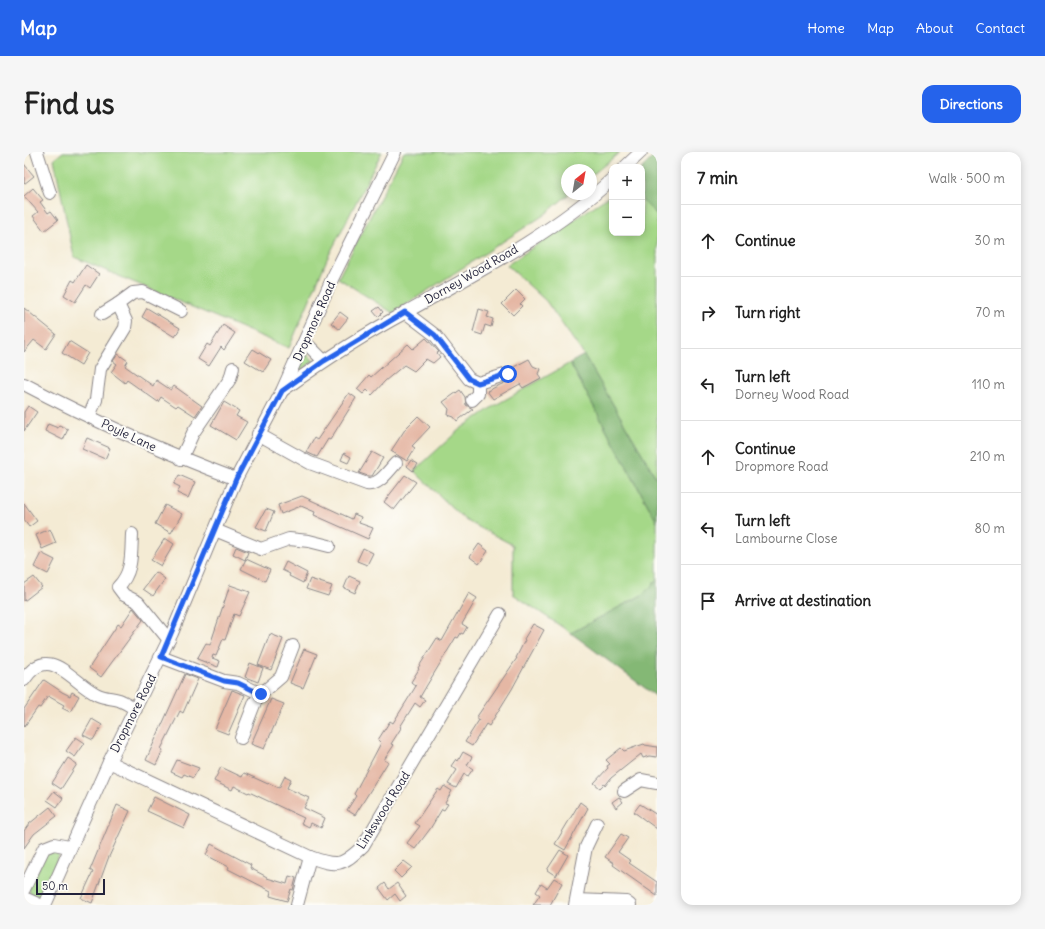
<!DOCTYPE html>
<meta charset="utf-8">
<style>
body{margin:0;font-family:Delius,sans-serif;background:#f6f6f6;color:#222}
.controls{position:absolute;right:12px;top:12px;display:grid;overflow:hidden;border-radius:8px;box-shadow:0 2px 10px #0003}
.controls button{width:36px;height:36px;display:grid;place-items:center;padding:0;border:0;border-bottom:1px solid #e0e0e0;background:#fff;color:#222;font:20px sans-serif}
.compass{position:absolute;left:537px;top:12px;width:36px;height:36px;border-radius:50%;background:#fff;box-shadow:0 2px 10px #0003;rotate:31deg}
.scale{position:absolute;left:12px;bottom:10px;width:69px;box-sizing:border-box;padding-left:4px;border:2px solid #22223b;border-top:0;font-size:11px;line-height:14px;white-space:nowrap;color:#22223b;-webkit-text-stroke:3px #fdfcf7;paint-order:stroke}
.stop{position:absolute;width:12px;height:12px;margin:-9px;border:3px solid #2563eb;border-radius:50%;background:#fff}
.stop.end{background:#2563eb;border-color:#fff;box-shadow:0 1px 4px #0008}
.list{margin:0;padding:0;list-style:none}
h2{display:flex;justify-content:space-between;align-items:center;height:52px;margin:0;padding:0 16px;font-size:17px}
h2 small{font-size:13px;font-weight:400;color:#767676}
.list li{display:grid;grid-template-columns:26px 1fr auto;gap:12px;align-items:center;box-sizing:border-box;height:72px;padding:0 16px;border-top:1px solid #e0e0e0}
.list b{display:block;font-size:15px;white-space:nowrap}
.list p{margin:0;font-size:13px;white-space:nowrap;color:#767676}
.list em{font-size:13px;font-style:normal;color:#767676}
.icon{flex:none;width:22px;height:22px;fill:none;stroke:currentColor;stroke-width:2;stroke-linecap:round;stroke-linejoin:round}
.map{position:relative;flex:none;width:633px;height:753px;overflow:hidden;border-radius:12px}
header{display:flex;align-items:center;gap:24px;box-sizing:border-box;height:56px;padding:0 20px;background:#2563eb;color:#fff}
header strong{font-size:19px}
nav{display:flex;gap:22px;margin-inline-start:auto;font-size:14px}
.intro{display:flex;align-items:center;justify-content:space-between;box-sizing:border-box;height:96px;padding:0 24px}
h1{margin:0;font-size:28px}
.button{padding:10px 18px;border-radius:12px;background:#2563eb;color:#fff;font-size:14px;font-weight:700}
main{display:flex;gap:24px;padding:0 24px}
aside{flex:1;background:#fff;border-radius:12px;box-shadow:0 2px 10px #0003}
.map>svg:first-child{display:block}
.green{fill:#a5d888;stroke:#647d62}
.forest{fill:#84b874;stroke:#536d58}
.building{fill:#e5b7a4}
.lines{fill:none;stroke-linecap:round;stroke-linejoin:round}
.minor-casing{stroke:#8b8688;stroke-width:14}
.minor{stroke:#fff;stroke-width:12}
.route{stroke:#2563eb;stroke-width:5}
.labels{text-anchor:middle;dominant-baseline:central;stroke-width:4;stroke-linejoin:round;paint-order:stroke}
.street-label{font-size:12px;fill:#22223b;stroke:#fdfcf7}
</style>
<header>
<strong>Map</strong>
<nav><a>Home</a><a>Map</a><a>About</a><a>Contact</a></nav>
</header>
<div class="intro"><h1>Find us</h1><a class="button">Directions</a></div>
<main>
<div class="map">
<svg width="633" height="753" viewBox="0 0 633 753">
<rect width="100%" height="100%" fill="#fdfcf7"/>
<filter id="ink" filterUnits="userSpaceOnUse"><feTurbulence type="fractalNoise" baseFrequency=".025" numOctaves="2"/><feDisplacementMap in="SourceGraphic" scale="8" xChannelSelector="R" yChannelSelector="G"/><feConvolveMatrix kernelMatrix="1 2 1 2 8 2 1 2 1" color-interpolation-filters="sRGB"/></filter>
<filter id="wash" filterUnits="userSpaceOnUse"><feTurbulence type="fractalNoise" baseFrequency=".012" numOctaves="4" result="noise"/><feDisplacementMap in="SourceGraphic" scale="16" xChannelSelector="R" yChannelSelector="G"/><feGaussianBlur stdDeviation="0.9" result="paint"/><feColorMatrix in="noise" values="0 0 0 0 0 0 0 0 0 0 0 0 0 0 0 0 0 1.4 0 .05"/><feComposite in="paint" operator="in"/></filter>
<g filter="url(#wash)">
<rect width="100%" height="100%" fill="#f4ebd4"/>
<g class="green">
<polygon points="39,0 358,0 303,107 265,196 50,105 30,7"/>
<polygon points="380,0 596,0 567,24 567,18 543,18 543,42 545,42 520,63 369,161 314,126"/>
<polygon points="588,42 588,81 618,81 618,48 633,63 633,327 560,203 522,149 483,113"/>
<polygon points="282,202 290,209 273,221"/>
<polygon points="546,211 633,370 633,428 618,443 547,481 489,442 489,393 441,368 390,319 436,277 470,254"/>
<polygon points="28,697 34,699 35,704 17,743 12,744 6,741 5,736 23,699"/>
</g>
<g class="forest">
<polygon points="633,1 633,63 618,48 618,16"/>
<polygon points="560,203 633,327 633,370 546,211"/>
<polygon points="633,428 633,545 547,481 618,443"/>
</g>
<g id="blocks">
<g class="building">
<polygon points="0,12 10,24 0,32"/>
<polygon points="9,36 19,48 16,50 24,61 27,59 34,68 20,79 9,64 14,60 0,44"/>
<polygon points="62,113 75,122 66,136 62,133 51,150 40,143 48,128 51,130"/>
<polygon points="492,138 501,147 496,152 498,154 489,163 478,152"/>
<polygon points="355,155 359,160 354,165 349,159"/>
<polygon points="0,156 32,182 22,197 10,188 0,200"/>
<polygon points="123,156 156,176 151,185 118,165"/>
<polygon points="455,157 465,160 463,165 469,167 467,175 461,173 458,183 449,180"/>
<polygon points="316,160 324,166 315,177 307,171"/>
<polygon points="199,173 211,181 200,198 197,195 185,214 174,207 183,192 186,194"/>
<polygon points="402,186 415,200 413,201 416,205 409,211 402,207 390,219 380,213 361,229 348,243 343,238 339,242 333,237 345,223 347,225 384,192 389,197"/>
<polygon points="45,189 64,201 57,213 38,201"/>
<polygon points="229,197 247,208 239,220 221,209"/>
<polygon points="94,202 104,209 101,214 129,234 132,228 147,238 150,234 178,254 171,264 154,253 152,255 137,245 134,250 103,228 101,231 87,220 93,212 89,209"/>
<polygon points="505,207 509,214 516,217 514,222 517,226 499,236 496,232 469,247 463,239 489,227 491,220 488,216"/>
<polygon points="436,238 441,245 442,253 449,257 433,269 430,265 424,263 425,257 419,250"/>
<polygon points="325,241 332,246 306,288 304,287 293,305 282,300 290,286 293,288"/>
<polygon points="200,250 215,259 212,264 223,270 212,288 187,273"/>
<polygon points="4,254 13,260 0,279 0,260"/>
<polygon points="394,264 406,275 388,294 391,296 383,309 367,299 382,276"/>
<polygon points="24,272 34,276 35,273 44,277 39,288 21,279"/>
<polygon points="63,286 86,296 81,307 58,297"/>
<polygon points="348,300 359,306 348,324 344,324 335,321"/>
<polygon points="320,301 327,305 324,311 317,308"/>
<polygon points="387,308 394,312 389,319 383,314"/>
<polygon points="155,323 171,330 164,346 153,341 156,335 150,332"/>
<polygon points="381,323 392,330 370,358 360,350"/>
<polygon points="278,344 328,367 330,362 337,365 335,371 349,376 344,387 290,363 291,360 277,354 257,362 254,353"/>
<polygon points="0,351 13,369 5,375 0,368"/>
<polygon points="141,353 158,362 147,381 131,372"/>
<polygon points="242,357 250,360 242,379 232,375"/>
<polygon points="26,377 32,391 18,397 12,383"/>
<polygon points="141,386 150,392 137,414 127,408"/>
<polygon points="455,392 464,399 455,412 446,405"/>
<polygon points="212,395 224,400 221,408 209,402"/>
<polygon points="339,396 349,401 343,413 333,409"/>
<polygon points="17,401 31,408 24,422 10,415"/>
<polygon points="222,407 246,418 241,429 217,417"/>
<polygon points="262,410 283,421 279,431 265,424 266,422 258,418"/>
<polygon points="132,420 141,427 129,444 119,437"/>
<polygon points="325,424 336,429 331,441 320,436"/>
<polygon points="10,425 18,435 0,449 0,432"/>
<polygon points="286,427 308,434 304,444 282,437"/>
<polygon points="206,433 226,440 215,464 210,462 201,488 199,487 192,504 189,503 188,506 196,509 194,515 173,507 182,491 186,493"/>
<polygon points="445,441 453,446 438,472 443,475 439,482 437,481 434,486 432,485 403,533 396,545 401,548 396,555 391,551 376,575 377,576 367,592 370,593 360,608 364,610 331,663 323,658 332,644 330,642 357,591 354,588 366,569 369,571 384,547 392,534 387,530 395,517 394,516 413,486 418,489"/>
<polygon points="109,456 119,468 77,525 65,516 94,472 97,474"/>
<polygon points="509,472 520,478 488,537 465,574 462,572 448,594 441,590 455,568 452,566 493,506 492,506 501,488 500,487"/>
<polygon points="246,482 259,487 247,518 234,513"/>
<polygon points="280,497 293,502 279,536 266,531"/>
<polygon points="226,511 239,516 234,530 221,525"/>
<polygon points="161,522 174,527 159,561 156,559 137,597 139,598 132,613 122,608"/>
<polygon points="20,528 38,540 46,544 48,540 55,544 46,560 38,556 40,553 24,544 16,556 14,555 0,575 0,557"/>
<polygon points="208,538 221,543 204,582 191,577"/>
<polygon points="247,547 260,552 240,597 227,592"/>
<polygon points="68,567 78,573 69,588 59,583"/>
<polygon points="52,585 61,591 51,605 42,599"/>
<polygon points="620,592 621,593 633,595 633,605 625,604 619,606 617,602 587,626 581,634 580,632 576,636 570,631 584,616 583,614 586,612 582,608 597,596 600,599"/>
<polygon points="439,600 448,605 443,613 449,617 444,624 440,622 432,636 424,632 433,618 427,614 432,607 434,609"/>
<polygon points="44,606 53,612 37,637 28,631"/>
<polygon points="153,608 175,616 169,626 160,622 158,625 147,620"/>
<polygon points="197,615 218,625 220,621 244,632 245,631 255,636 261,624 267,627 263,636 285,646 280,656 301,666 297,676 287,671 285,675 277,671 280,666 225,640 224,641 210,634 208,638 190,629"/>
<polygon points="420,634 428,639 421,651 424,652 420,658 418,657 406,677 391,697 383,691 396,674 391,671 414,637 417,639"/>
<polygon points="30,639 39,646 33,655 23,648"/>
<polygon points="130,645 166,663 160,676 123,659"/>
<polygon points="595,645 599,650 592,656 588,650"/>
<polygon points="556,650 564,656 541,698 531,692"/>
<polygon points="616,652 633,663 633,677 610,660"/>
<polygon points="93,653 106,659 84,707 68,751 57,746 69,720 66,718"/>
<polygon points="26,655 33,664 10,682 0,696 0,679 5,672"/>
<polygon points="597,682 604,686 594,700 607,709 605,711 633,730 633,744 589,713 590,711 581,705"/>
<polygon points="187,692 227,713 226,716 243,725 243,726 263,732 265,724 272,726 269,738 267,737 263,749 246,744 247,739 204,717 205,715 182,703"/>
<polygon points="536,698 544,703 532,724 523,718"/>
<polygon points="380,709 388,715 377,726 370,719"/>
<polygon points="530,726 538,731 526,753 509,753 516,743 512,740 517,732 523,736"/>
<polygon points="361,731 365,737 373,731 382,744 376,749 371,742 364,748 355,736"/>
</g>
</g>
</g>
<g filter="url(#ink)">
<use href="#blocks" fill-opacity="0" stroke="#8b8688" stroke-width="1"/>
<g class="lines">
<g class="minor-casing">
<g id="minor">
<polyline points="13,0 26,41"/>
<polyline points="601,15 617,0"/>
<polyline points="381,160 411,183 445,227 454,231 484,222"/>
<polyline points="78,162 94,152"/>
<polyline points="281,190 300,209"/>
<path d="M0,232C68,268 140,300 212,327"/>
<path d="M259,238C298,210 339,183 382,160C452,121 529,82 588,27"/>
<polyline points="448,248 454,242 454,231"/>
<polyline points="65,264 72,248 76,217 101,176 102,169 94,152 109,141 119,140 157,159"/>
<path d="M234,282L286,311L343,332C355,334 364,319 372,311"/>
<polyline points="157,307 169,281 206,227 209,216"/>
<polyline points="191,378 237,397 265,387 285,389 305,394"/>
<path d="M108,382C107,402 109,420 94,435L100,443L114,450L145,488"/>
<polyline points="137,505 200,529 214,531 237,542"/>
<path d="M0,528C25,489 49,532 74,543C81,546 88,546 95,548C101,550 106,554 112,557"/>
<polyline points="217,586 231,550 237,542 257,525 269,494"/>
<path d="M85,610L286,705C313,715 318,714 339,694L476,462"/>
<polyline points="600,639 617,628 633,631"/>
<polyline points="0,737 20,696 30,692 45,695"/>
<polyline points="0,746 16,753"/>
<polyline points="553,748 602,750 606,753"/>
<polyline points="21,753 85,610 148,481 212,327 258,239 309,125 371,0"/>
<polyline points="273,753 286,705"/>
<polyline points="551,753 562,695 573,672"/>
</g>
</g>
<use href="#minor" class="minor"/>
</g>
</g>
<g class="lines" filter="url(#ink)">
<polyline class="route" points="237,542 214,531 200,529 137,505 212,327 258,239 300,209 381,160 411,183 445,227 454,231 484,222"/>
</g>
<g class="labels">
<g class="street-label">
<text transform="translate(447 122) rotate(-30)">Dorney Wood Road</text>
<text transform="translate(290 169) rotate(-66)">Dropmore Road</text>
<text transform="translate(105 283) rotate(25)">Poyle Lane</text>
<text transform="translate(109 561) rotate(-63)">Dropmore Road</text>
<text transform="translate(359 658) rotate(-58)">Linkswood Road</text>
</g>
</g>
</svg>
<div class="controls">
<button>+</button>
<button>−</button>
</div>
<svg class="compass" viewBox="-18 -18 36 36"><path d="M0-13l5 13h-10z" fill="#e53935"/><path d="M0 13l5-13h-10z" fill="#767676"/></svg>
<div class="scale">50 m</div>
<div class="stop" style="left:484px;top:222px"></div>
<div class="stop end" style="left:237px;top:542px"></div>
</div>
<aside>
<h2>7 min<small>Walk · 500 m</small></h2>
<ul class="list">
<li><svg class="icon" aria-label="ahead" viewBox="0 0 24 24"><path d="M12 20V5M6 11l6-6 6 6"/></svg><div><b>Continue</b></div><em>30 m</em></li>
<li><svg class="icon" aria-label="right" viewBox="0 0 24 24"><path d="M7 20v-9h11M14 6l5 5-5 5"/></svg><div><b>Turn right</b></div><em>70 m</em></li>
<li><svg class="icon" aria-label="left" viewBox="0 0 24 24"><path d="M17 20v-9H6M10 6l-5 5 5 5"/></svg><div><b>Turn left</b><p>Dorney Wood Road</p></div><em>110 m</em></li>
<li><svg class="icon" aria-label="ahead" viewBox="0 0 24 24"><path d="M12 20V5M6 11l6-6 6 6"/></svg><div><b>Continue</b><p>Dropmore Road</p></div><em>210 m</em></li>
<li><svg class="icon" aria-label="left" viewBox="0 0 24 24"><path d="M17 20v-9H6M10 6l-5 5 5 5"/></svg><div><b>Turn left</b><p>Lambourne Close</p></div><em>80 m</em></li>
<li><svg class="icon" aria-label="arrive" viewBox="0 0 24 24"><path d="M6 21V4h12l-3 4 3 4H6"/></svg><div><b>Arrive at destination</b></div></li>
</ul>
</aside>
</main>
